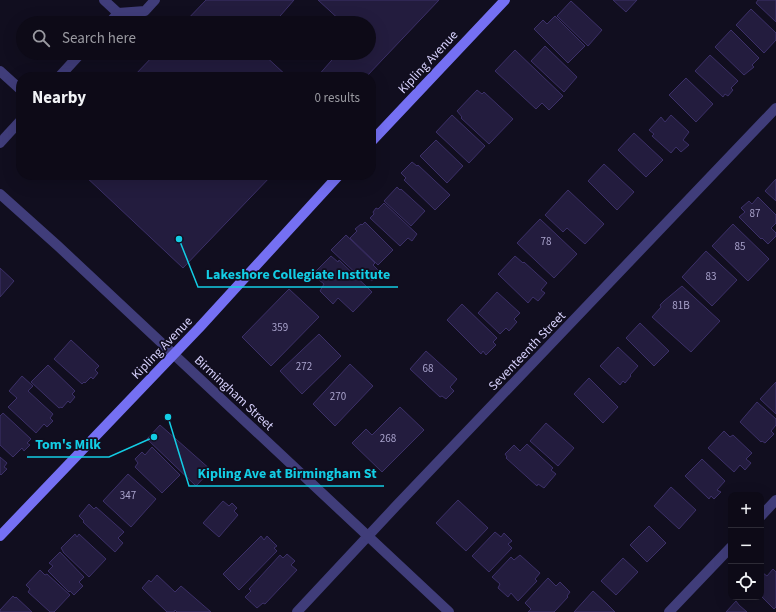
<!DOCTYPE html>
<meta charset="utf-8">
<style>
body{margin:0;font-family:"Source Sans 3",sans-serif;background:#1b1824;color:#f1f3f6}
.controls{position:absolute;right:12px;bottom:12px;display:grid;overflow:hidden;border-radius:8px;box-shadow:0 4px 16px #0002}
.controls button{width:36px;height:36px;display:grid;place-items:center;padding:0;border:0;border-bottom:1px solid #2d2b36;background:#0d0a17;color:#f1f3f6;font:20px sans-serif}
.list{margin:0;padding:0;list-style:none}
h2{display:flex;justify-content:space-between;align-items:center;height:52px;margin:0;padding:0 16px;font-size:17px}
h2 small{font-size:13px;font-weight:400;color:#9a9aa1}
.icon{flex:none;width:22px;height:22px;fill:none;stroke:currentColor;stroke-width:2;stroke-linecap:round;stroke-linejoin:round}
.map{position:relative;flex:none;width:776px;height:612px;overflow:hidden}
.search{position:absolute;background:#0d0a17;box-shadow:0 4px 16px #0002;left:16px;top:16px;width:360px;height:44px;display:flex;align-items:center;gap:10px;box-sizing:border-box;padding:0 14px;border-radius:22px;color:#9a9aa1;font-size:15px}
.panel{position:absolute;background:#0d0a17;box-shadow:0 4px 16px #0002;left:16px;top:72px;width:360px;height:108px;border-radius:16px}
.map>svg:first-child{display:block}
.building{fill:#231c3e;stroke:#3c3068}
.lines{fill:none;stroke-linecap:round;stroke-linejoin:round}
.service{stroke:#403d7a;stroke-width:10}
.minor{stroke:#403d7a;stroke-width:10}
.tertiary{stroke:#403d7a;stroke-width:10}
.secondary{stroke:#7570f3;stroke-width:10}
.labels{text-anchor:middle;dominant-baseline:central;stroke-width:3.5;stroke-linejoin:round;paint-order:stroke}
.number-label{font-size:11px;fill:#a9a3cc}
.street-label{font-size:13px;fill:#d6d0fb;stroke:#110e1f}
.leader{fill:none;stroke:#13cde4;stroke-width:1.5}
.callout-dot{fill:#13cde4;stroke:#110e1f;stroke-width:1.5}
.callout-label{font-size:14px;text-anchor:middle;font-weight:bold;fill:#13cde4;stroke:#110e1f;stroke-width:3.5;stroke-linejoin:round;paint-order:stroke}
</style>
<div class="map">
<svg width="776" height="612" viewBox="0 0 776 612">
<rect width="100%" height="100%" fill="#110e1f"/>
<g class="building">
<polygon points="206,0 294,0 274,23 184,23"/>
<polygon points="318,0 439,0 366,77 317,77 338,53 369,53 369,23 343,23"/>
<polygon points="613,0 637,0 626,12"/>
<polygon points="758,0 776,0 776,22 756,3"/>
<polygon points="571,1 602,30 588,46 557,16"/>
<polygon points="751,9 776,33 776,40 764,53 736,25"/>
<polygon points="555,16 585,46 568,63 534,29 543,20 547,24"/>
<polygon points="731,30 759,58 752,65 754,67 744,75 715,47"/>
<polygon points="545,46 577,77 564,92 531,61"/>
<polygon points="515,50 563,96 549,110 542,103 536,109 495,71"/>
<polygon points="156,53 262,53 288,77 133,77"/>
<polygon points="710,55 738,81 731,88 733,90 728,96 725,94 723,97 695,71"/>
<polygon points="686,78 713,104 696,122 669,95"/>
<polygon points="477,90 482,94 484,92 513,119 489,144 461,118 462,117 457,111"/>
<polygon points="452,115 485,146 469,163 436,132"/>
<polygon points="671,115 689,132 683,140 689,145 681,152 676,147 671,153 652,136 654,134 649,130 661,117 665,122"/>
<polygon points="634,133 663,160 646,177 618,150"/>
<polygon points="436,140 463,166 447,183 420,156"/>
<polygon points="412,162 417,166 418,165 450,195 435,210 404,180 406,178 401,173"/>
<polygon points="604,164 634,192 617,210 588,181"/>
<polygon points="84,175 272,175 183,268"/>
<polygon points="776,179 776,201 765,191"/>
<polygon points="397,187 400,190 401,189 425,211 411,226 384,201"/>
<polygon points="568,190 604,224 585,244 567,228 563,232 545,215"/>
<polygon points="758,197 776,215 776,223 771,228 776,233 776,236 768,244 762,238 761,239 739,217 745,212 741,208 749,201 752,204"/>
<polygon points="384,203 417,234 412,241 408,238 400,246 370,218 374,214 373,212 376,208 378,209"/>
<polygon points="540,219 577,254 554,278 517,243"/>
<polygon points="365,222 393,250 378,265 350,238 357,231 355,229 361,224 362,225"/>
<polygon points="733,224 769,259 748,281 712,246"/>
<polygon points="346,235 375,263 373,265 380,272 372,281 365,275 361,278 331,250"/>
<polygon points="706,251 737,280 712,306 682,277"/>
<polygon points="331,256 338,262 339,260 372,292 353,312 338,298 333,304 320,291 324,284 318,279 320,277 315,272"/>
<polygon points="515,256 523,263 524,262 547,283 541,290 545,293 538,301 533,297 528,303 498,274"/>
<polygon points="0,268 14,281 0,297"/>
<polygon points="682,286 720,321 691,352 652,317 661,307 660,305 664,301"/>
<polygon points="289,289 319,317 271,366 242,337"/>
<polygon points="497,292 520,313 514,319 517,322 509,331 506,328 500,334 478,313"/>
<polygon points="462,304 497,338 493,342 496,345 486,355 483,351 481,354 447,320"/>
<polygon points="640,323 669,351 654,366 626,338"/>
<polygon points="319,334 341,356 302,394 280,371"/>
<polygon points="71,340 99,366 95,370 98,373 93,379 91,377 85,383 84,382 82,384 54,359"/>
<polygon points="618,347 638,366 630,375 631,376 625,383 623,381 620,385 600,366"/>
<polygon points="426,351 457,379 450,387 454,391 446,399 442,396 440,397 410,369"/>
<polygon points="350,364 373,386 335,426 313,404"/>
<polygon points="48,365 75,391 72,394 75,397 70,403 68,401 62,408 61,407 59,408 31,382"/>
<polygon points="22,376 33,386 28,391 53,414 50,418 53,421 47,427 44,424 36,433 8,407 17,398 9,391"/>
<polygon points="589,378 618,407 603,423 574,394"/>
<polygon points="776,382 776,414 760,399"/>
<polygon points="757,402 776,419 776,425 771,431 774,434 765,443 762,441 761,442 740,422"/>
<polygon points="400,407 424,430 382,472 352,443 366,429 372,435"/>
<polygon points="3,413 31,439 27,443 30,445 24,451 22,448 13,457 0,445 0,416"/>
<polygon points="546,423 574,448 558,466 530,441"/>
<polygon points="160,425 211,470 196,486 147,439"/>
<polygon points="724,431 730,437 733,435 752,453 746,459 751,463 745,470 740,465 734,472 708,448"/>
<polygon points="527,444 553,468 551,470 556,474 544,488 538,484 537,486 506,458 507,457 505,454 514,445 520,451"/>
<polygon points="152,447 180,475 162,493 135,467 138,463 135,459 142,452 145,455"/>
<polygon points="0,457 7,463 4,467 7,469 1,475 0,474"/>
<polygon points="702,459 725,481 717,490 721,492 714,499 711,496 709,499 685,476"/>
<polygon points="128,474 156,499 131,527 103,501"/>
<polygon points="671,487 696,510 679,529 654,506"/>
<polygon points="458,500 488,528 466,551 436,523"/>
<polygon points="223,501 229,506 232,503 237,508 234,511 238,515 219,537 203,523"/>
<polygon points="89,504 94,509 96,507 124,532 118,538 123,543 115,552 83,522 84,521 79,516"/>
<polygon points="649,526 666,543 647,562 630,545"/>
<polygon points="495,532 501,537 504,533 512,541 508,544 512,548 489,572 472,556"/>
<polygon points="75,534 77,537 79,534 106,559 89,577 63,552 63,551 61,548"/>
<polygon points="261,536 264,540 267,536 277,546 274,548 277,551 239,590 223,574"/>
<polygon points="60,552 84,577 79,582 83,586 74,595 70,591 69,592 48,571 53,566 49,563"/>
<polygon points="287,554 295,561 291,565 297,570 265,604 263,603 257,608 245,597 251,591 249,589 280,555 283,558"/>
<polygon points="520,555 540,573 535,579 537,581 518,601 511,593 508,597 498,588 500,584 492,577 511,557 514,560"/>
<polygon points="623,558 638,572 616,595 601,581"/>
<polygon points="773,569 776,572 776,607 774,609 761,596 761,575 763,573 767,576"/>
<polygon points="40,570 45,575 47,574 70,595 54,612 50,612 28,592 30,589 26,585"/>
<polygon points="157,575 175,592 181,586 211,612 177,612 175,610 174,612 167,612 142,588 149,580 151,582"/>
<polygon points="548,578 556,586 560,582 570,592 567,596 568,597 554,612 528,612 531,609 525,603"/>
<polygon points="593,591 607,604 615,612 574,612"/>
<polygon points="13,596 15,598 16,597 32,612 0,612 0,610"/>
<polygon points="736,601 739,605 747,612 726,612"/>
</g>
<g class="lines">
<g class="service">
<polyline points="104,0 118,13 109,23"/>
<polyline points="118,13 145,11 155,0"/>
<polyline points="0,71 21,90"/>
<polyline points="59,77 81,53"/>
<polyline points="0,143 21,120"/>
</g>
<g class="minor">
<polyline points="761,516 776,500"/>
<polyline points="297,612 396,506 776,108"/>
<polyline points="669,612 731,547"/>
</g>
<polyline class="tertiary" points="0,194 58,246 449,612"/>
<g class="secondary">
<polyline points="371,142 505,0"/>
<polyline points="0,536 199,328 339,175"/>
</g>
</g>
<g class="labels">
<g class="number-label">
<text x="755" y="213">87</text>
<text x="546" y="241">78</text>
<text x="740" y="246">85</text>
<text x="711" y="276">83</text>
<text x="681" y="305">81B</text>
<text x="280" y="327">359</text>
<text x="304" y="366">272</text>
<text x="428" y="368">68</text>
<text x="338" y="396">270</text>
<text x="388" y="438">268</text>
<text x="128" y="495">347</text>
</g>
<g class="street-label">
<text transform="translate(428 62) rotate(-47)">Kipling Avenue</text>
<text transform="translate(162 348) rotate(-46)">Kipling Avenue</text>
<text transform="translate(527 351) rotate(-46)">Seventeenth Street</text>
<text transform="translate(234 393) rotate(43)">Birmingham Street</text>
</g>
</g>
<path class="leader" d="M179 239L198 287H398M154 437L109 457H27M168 417L189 486H384"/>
<g class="callout-dot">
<circle cx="179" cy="239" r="4"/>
<circle cx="154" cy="437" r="4"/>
<circle cx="168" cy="417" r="4"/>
</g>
<g class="callout-label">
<text x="298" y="279">Lakeshore Collegiate Institute</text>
<text x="68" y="449">Tom's Milk</text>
<text x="287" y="478">Kipling Ave at Birmingham St</text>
</g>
</svg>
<div class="controls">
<button>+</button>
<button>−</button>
<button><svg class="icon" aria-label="locate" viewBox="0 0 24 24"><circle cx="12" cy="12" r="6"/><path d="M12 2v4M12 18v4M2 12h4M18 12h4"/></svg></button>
</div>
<div class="search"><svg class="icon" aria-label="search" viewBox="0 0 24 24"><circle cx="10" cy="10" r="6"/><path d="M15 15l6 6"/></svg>Search here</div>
<section class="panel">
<h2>Nearby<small>0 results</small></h2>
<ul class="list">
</ul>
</section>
</div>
